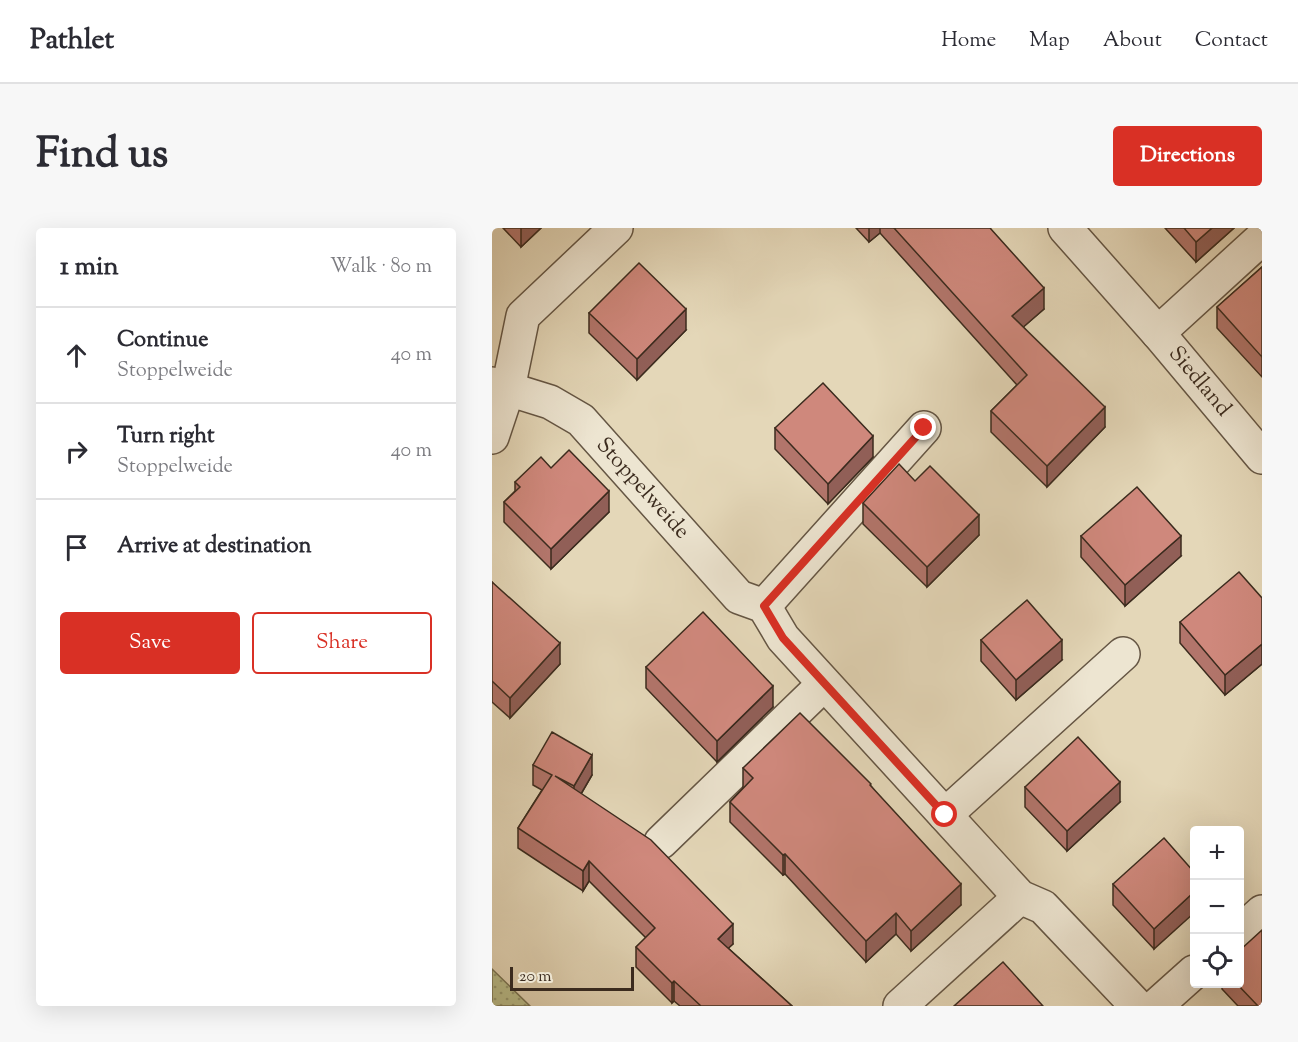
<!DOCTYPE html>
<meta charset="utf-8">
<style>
body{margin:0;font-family:"Sorts Mill Goudy",serif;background:#f7f7f7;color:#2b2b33}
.controls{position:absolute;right:18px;bottom:18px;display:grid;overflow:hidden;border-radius:6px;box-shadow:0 6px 24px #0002}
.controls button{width:54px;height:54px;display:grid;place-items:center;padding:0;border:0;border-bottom:2px solid #e1e1e2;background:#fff;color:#2b2b33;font:30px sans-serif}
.scale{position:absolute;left:18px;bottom:15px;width:124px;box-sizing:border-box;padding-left:6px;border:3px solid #3b2b1e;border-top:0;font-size:16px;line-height:21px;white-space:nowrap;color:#3b2b1e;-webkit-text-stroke:4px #ede5d1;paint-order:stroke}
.stop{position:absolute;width:18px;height:18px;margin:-14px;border:4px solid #d93025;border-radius:50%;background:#fff}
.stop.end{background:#d93025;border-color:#fff;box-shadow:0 2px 6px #0008}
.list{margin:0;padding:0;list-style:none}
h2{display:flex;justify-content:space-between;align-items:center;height:78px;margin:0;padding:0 24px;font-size:26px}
h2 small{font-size:20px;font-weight:400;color:#7c7c81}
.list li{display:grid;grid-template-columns:39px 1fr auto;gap:18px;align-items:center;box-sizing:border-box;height:96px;padding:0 24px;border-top:2px solid #e1e1e2}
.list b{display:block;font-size:22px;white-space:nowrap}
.list p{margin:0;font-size:20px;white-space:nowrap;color:#7c7c81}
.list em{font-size:20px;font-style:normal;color:#7c7c81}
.actions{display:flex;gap:12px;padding:18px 24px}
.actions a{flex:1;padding:14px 0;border:2px solid #d93025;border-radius:6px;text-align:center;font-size:21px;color:#d93025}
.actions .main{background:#d93025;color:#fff}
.icon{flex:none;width:33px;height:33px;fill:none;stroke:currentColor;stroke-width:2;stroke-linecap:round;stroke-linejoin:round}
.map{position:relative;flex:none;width:770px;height:778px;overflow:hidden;border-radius:6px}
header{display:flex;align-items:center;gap:36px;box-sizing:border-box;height:84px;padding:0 30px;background:#fff;border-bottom:2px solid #e1e1e2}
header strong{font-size:28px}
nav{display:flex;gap:33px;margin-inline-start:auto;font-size:21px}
.intro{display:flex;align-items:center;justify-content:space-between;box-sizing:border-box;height:144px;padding:0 36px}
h1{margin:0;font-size:42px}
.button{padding:15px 27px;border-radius:6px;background:#d93025;color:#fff;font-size:21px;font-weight:700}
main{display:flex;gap:36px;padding:0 36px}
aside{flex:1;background:#fff;border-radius:6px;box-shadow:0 6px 24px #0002}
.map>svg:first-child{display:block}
.grass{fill:url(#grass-dots);stroke:#7a7454;stroke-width:1.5}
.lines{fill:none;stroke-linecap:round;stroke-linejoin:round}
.minor-casing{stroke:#655644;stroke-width:36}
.minor{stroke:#ede5d1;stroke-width:33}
.wall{fill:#b2756b;stroke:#3b2b1e;stroke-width:1.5}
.shaded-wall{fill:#915f57;stroke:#3b2b1e;stroke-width:1.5}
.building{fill:#cf887c;stroke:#3b2b1e;stroke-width:1.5}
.route{stroke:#d93025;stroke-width:8}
.labels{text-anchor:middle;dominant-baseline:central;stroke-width:4.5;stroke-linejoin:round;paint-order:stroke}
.street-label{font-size:22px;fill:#3b2b1e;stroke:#ede5d1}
</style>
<header>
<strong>Pathlet</strong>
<nav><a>Home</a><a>Map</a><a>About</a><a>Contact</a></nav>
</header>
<div class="intro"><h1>Find us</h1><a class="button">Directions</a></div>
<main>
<aside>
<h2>1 min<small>Walk · 80 m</small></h2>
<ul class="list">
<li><svg class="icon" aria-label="ahead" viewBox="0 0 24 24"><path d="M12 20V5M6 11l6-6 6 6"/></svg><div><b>Continue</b><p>Stoppelweide</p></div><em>40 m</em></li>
<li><svg class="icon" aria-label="right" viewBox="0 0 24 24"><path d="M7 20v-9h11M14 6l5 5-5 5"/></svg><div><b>Turn right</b><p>Stoppelweide</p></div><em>40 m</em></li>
<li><svg class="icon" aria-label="arrive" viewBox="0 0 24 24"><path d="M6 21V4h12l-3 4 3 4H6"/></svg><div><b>Arrive at destination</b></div></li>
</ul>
<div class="actions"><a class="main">Save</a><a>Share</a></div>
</aside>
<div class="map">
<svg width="770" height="778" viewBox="0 0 770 778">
<defs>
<pattern id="grass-dots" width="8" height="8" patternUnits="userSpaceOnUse" patternTransform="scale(1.5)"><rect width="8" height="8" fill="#b9bd8b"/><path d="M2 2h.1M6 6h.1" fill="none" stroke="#989a71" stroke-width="1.8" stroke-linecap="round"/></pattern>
</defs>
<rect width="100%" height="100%" fill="#e4d7b8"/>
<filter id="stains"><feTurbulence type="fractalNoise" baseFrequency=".00333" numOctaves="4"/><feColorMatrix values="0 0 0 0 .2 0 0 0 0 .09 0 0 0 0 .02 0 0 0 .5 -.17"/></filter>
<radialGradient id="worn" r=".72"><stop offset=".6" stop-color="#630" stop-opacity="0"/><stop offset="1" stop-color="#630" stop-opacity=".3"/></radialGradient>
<polygon class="grass" points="0,741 38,778 0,778"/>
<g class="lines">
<g class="minor-casing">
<g id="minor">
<polyline points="573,0 666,105 770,229"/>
<polyline points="666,105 770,10"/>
<polyline points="0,156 58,174 89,192 247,369 272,378 291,410 528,669 551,679 645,778"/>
<polyline points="0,209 16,161 31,88 124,0"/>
<polyline points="272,378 432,200"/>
<polyline points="453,587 631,426"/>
<polyline points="169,614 332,456"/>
<polyline points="748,704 770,684"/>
<polyline points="408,778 528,669"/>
<polyline points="664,778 702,744"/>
</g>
</g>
<use href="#minor" class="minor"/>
</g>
<g class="wall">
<polygon points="11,0 49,0 29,19"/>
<polygon points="364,0 498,0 552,81 531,99 613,199 555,259 499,204 499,183 525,157 388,5 377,14"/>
<polygon points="673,0 742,0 704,34"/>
<polygon points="770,39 770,149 725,100 725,79"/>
<polygon points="97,85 194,102 145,152 97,105"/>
<polygon points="283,200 381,229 336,276 283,221"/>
<polygon points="59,240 117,284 59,341 12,294 12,274 23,263 23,254"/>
<polygon points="423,253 487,307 435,359 371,296 371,275"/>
<polygon points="589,308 689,328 633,378 589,329"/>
<polygon points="0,354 68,436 18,490 0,474"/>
<polygon points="770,370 770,436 733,467 688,415 688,394"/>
<polygon points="489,412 570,432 524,472 489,433"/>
<polygon points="154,439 281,479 225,534 154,460"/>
<polygon points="41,537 100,547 89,566 241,716 236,720 300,778 188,778 182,773 180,775 144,739 144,719 154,710 97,653 91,663 26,620 26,600 50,562 41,557"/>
<polygon points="251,540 379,558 469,677 419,723 404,706 374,734 293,646 291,647 238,594 238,574 251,560"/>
<polygon points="533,559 628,574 575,623 533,579"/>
<polygon points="702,644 662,721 621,677 621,656"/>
<polygon points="730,756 747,756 770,778 746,778 730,761"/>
</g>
<g class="shaded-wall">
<polygon points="29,0 49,0 29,19"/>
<polygon points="377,0 388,0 388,5 377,14"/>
<polygon points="720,0 742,0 704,34 704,14"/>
<polygon points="552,60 552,81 520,109 520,88"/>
<polygon points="194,81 194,102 145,152 145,131"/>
<polygon points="613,179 613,199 555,259 555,238"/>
<polygon points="381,208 381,229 336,276 336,256"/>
<polygon points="117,263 117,284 59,341 59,321"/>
<polygon points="487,287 487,307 435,359 435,339"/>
<polygon points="689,308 689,328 633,378 633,357"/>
<polygon points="570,412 570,432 524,472 524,452"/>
<polygon points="68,415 68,436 18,490 18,470"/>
<polygon points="770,416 770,436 733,467 733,447"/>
<polygon points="281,458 281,479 225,534 225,513"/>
<polygon points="100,527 100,547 82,578 82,558"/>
<polygon points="628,554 628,574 575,623 575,603"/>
<polygon points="293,626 293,646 291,647 291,627"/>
<polygon points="97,633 97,653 91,663 91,643"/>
<polygon points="469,656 469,677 419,723 419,703"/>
<polygon points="702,664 702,685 662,721 662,701"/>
<polygon points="404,685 404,706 374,734 374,713"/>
<polygon points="241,696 241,716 226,730 226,711"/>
<polygon points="182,753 182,773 180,775 180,755"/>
</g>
<g class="building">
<polygon points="402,0 498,0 552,60 520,88 613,179 555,238 499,183 535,147"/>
<polygon points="692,0 720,0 704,14"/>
<polygon points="147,35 194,81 145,131 97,85"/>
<polygon points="770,39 770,129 725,79"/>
<polygon points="331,155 381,208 336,256 283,200"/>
<polygon points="77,222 117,263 59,321 12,274 28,259 23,254 49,229 59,240"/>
<polygon points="407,236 423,253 438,238 487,287 435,339 371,275"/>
<polygon points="645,259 689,308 633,357 589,308"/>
<polygon points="747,344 770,370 770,416 733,447 688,394"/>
<polygon points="0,354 68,415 18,470 0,453"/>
<polygon points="535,372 570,412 524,452 489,412"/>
<polygon points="211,384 281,458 225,513 154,439"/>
<polygon points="308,485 379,556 378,557 469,656 419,703 404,685 374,713 293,626 291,627 238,574 261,550 251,540"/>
<polygon points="60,504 100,527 82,558 63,548 159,612 241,696 226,711 300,778 209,778 182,753 180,755 144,719 163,700 97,633 91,643 26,600 60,547 41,537"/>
<polygon points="586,509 628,554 575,603 533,559"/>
<polygon points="672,610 702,644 702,664 662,701 621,656"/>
<polygon points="770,702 770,778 766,778 745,756 747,756 747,723"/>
<polygon points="511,734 551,778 462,778"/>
</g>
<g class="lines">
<polyline class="route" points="432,200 272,378 291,410 453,587"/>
</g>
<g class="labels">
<g class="street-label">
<text transform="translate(707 154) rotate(50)">Siedland</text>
<text transform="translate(150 261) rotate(48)">Stoppelweide</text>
</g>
</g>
<rect width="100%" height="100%" filter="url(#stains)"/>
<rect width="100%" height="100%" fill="url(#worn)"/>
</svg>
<div class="controls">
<button>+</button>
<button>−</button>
<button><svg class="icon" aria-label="locate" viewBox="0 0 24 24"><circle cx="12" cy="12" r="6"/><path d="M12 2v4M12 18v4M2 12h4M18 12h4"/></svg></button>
</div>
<div class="scale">20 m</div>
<div class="stop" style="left:453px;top:587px"></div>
<div class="stop end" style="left:432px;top:200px"></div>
</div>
</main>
